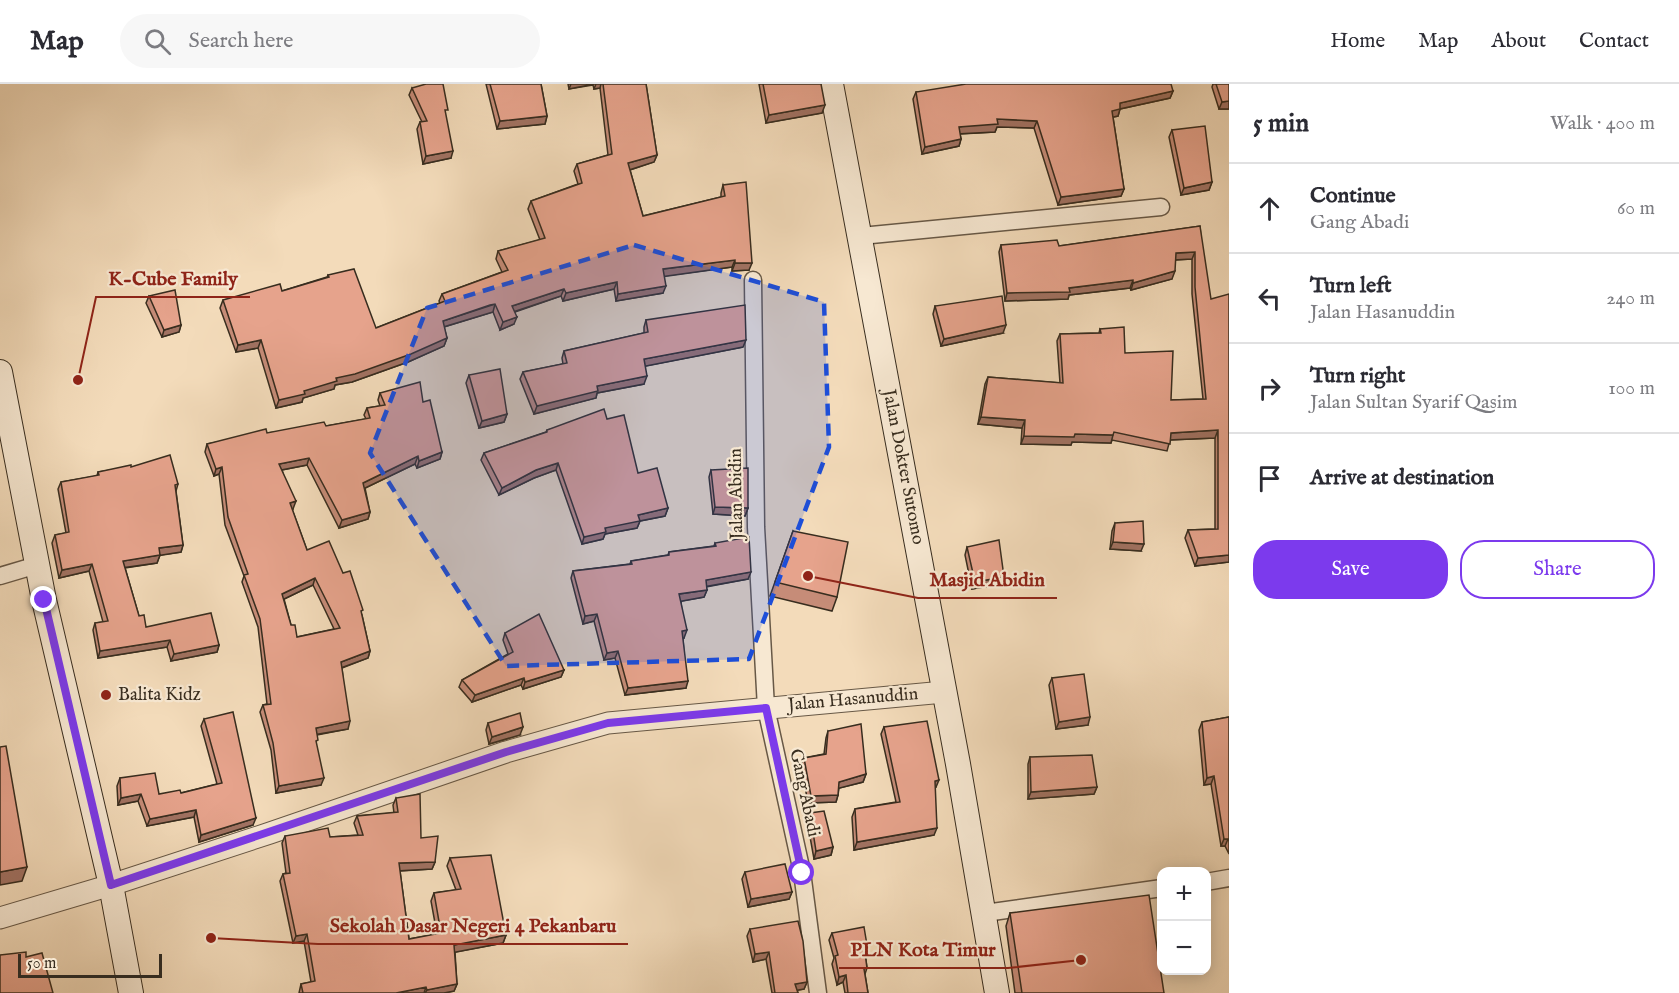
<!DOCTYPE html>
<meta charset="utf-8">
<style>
body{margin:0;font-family:"IM FELL English",serif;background:#f7f7f7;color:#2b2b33}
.controls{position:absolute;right:18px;bottom:18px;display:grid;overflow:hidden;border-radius:12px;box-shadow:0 3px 15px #0003}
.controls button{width:54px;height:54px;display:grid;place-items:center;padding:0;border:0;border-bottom:2px solid #e1e1e2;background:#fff;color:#2b2b33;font:30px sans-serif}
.scale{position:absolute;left:18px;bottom:15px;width:144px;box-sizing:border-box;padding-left:6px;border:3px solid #382d1f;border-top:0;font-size:16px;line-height:21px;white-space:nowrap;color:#382d1f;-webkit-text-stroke:4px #f7e8d2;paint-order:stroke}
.stop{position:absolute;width:18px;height:18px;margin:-14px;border:4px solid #7c3aed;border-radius:50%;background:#fff}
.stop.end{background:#7c3aed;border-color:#fff;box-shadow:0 2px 6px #0008}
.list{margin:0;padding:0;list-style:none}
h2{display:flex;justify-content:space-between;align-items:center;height:78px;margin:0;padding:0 24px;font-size:26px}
h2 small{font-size:20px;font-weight:400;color:#7c7c81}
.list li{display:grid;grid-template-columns:39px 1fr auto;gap:18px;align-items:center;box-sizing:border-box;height:90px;padding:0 24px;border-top:2px solid #e1e1e2}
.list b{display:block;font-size:22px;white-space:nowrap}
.list p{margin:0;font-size:20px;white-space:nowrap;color:#7c7c81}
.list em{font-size:20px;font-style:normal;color:#7c7c81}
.actions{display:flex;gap:12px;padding:18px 24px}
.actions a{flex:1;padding:14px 0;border:2px solid #7c3aed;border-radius:24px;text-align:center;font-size:21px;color:#7c3aed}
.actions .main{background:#7c3aed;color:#fff}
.icon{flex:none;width:33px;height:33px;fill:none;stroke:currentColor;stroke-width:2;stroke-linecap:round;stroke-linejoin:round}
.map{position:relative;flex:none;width:1229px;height:909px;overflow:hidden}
header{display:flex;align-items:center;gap:36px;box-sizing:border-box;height:84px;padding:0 30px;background:#fff;border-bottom:2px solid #e1e1e2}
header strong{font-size:28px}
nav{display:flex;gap:33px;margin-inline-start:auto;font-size:21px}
.search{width:420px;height:54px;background:#f7f7f7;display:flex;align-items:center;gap:15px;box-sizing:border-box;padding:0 21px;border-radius:33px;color:#7c7c81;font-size:22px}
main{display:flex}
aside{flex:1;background:#fff}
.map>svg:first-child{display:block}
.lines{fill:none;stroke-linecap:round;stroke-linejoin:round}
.minor-casing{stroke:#675846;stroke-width:19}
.tertiary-casing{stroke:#675846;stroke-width:23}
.secondary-casing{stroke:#382d1f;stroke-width:26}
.minor{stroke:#f7e8d2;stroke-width:16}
.tertiary{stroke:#f7e8d2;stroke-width:21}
.secondary{stroke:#f7e8d2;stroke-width:24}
.wall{fill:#c68c78;stroke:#382d1f;stroke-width:1.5;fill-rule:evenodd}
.shaded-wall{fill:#a17262;stroke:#382d1f;stroke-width:1.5}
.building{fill:#e6a38c;stroke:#382d1f;stroke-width:1.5;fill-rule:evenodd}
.route{stroke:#7c3aed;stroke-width:8}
.marked{fill:#1d4ed8;fill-opacity:0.2;stroke:#1d4ed8;stroke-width:4.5;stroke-dasharray:12 8;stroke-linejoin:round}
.poi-dot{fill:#8f2418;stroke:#f7e8d2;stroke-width:2}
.labels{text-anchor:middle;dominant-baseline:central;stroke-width:4.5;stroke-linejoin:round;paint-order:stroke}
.street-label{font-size:18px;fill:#382d1f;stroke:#f7e8d2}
.poi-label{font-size:18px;fill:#382d1f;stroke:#f7e8d2;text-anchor:start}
.leader{fill:none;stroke:#8f2418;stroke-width:2}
.callout-dot{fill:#8f2418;stroke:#f7e8d2;stroke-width:2}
.callout-label{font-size:20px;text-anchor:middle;font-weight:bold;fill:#8f2418;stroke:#f7e8d2;stroke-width:4.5;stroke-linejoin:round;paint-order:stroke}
</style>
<header>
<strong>Map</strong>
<div class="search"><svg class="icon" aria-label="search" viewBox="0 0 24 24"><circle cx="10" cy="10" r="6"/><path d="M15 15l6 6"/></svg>Search here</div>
<nav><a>Home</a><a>Map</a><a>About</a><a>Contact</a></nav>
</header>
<main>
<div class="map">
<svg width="1229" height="909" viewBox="0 0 1229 909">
<rect width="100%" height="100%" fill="#f3dbba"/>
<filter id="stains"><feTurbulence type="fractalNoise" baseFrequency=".00333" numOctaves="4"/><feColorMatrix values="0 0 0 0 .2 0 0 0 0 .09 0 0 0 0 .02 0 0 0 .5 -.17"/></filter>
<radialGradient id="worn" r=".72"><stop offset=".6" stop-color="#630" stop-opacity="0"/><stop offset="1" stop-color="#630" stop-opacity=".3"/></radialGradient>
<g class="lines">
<g class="minor-casing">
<g id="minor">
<polyline points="861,152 1161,123"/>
<polyline points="753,196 756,443 766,624 802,788 818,909"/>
<polyline points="0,492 37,481"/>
<polyline points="1206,798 1229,794"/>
<polyline points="985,829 1162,804"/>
</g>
</g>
<g class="tertiary-casing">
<polyline id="tertiary" points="0,834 111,801 270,749 506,668 608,639 944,608"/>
</g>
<g class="secondary-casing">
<g id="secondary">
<polyline points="831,0 958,680 997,909"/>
<polyline points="0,288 44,516 111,801 131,909"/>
</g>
</g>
<use href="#minor" class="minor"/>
<use href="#tertiary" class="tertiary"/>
<use href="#secondary" class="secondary"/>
</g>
<g class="wall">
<polygon points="486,0 541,0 547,32 545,40 497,45"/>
<polygon points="568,0 646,0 657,71 654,78 630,86 643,132 721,113 721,109 723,101 749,186 732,187 732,183 664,192 663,209 616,217 614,205 563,217 561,212 515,228 514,240 500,246 493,228 444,243 447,254 444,262 408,278 352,298 335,301 334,305 303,314 302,318 276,324 258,264 236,268 220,224 223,216 282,207 327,193 328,191 376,244 440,219 439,217 442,210 502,188 496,175 498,167 540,156 528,125 531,117 578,100 574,87 577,80 608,71 600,4 594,5 593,1 569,5"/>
<polygon points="759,0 821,0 822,29 766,39"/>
<polygon points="1213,0 1229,0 1229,25 1219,25 1212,3"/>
<polygon points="412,4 451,74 423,80 417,45 420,38 422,38 409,11"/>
<polygon points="1173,7 1170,14 1120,25 1118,32 1113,33 1124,105 1121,112 1058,121 1034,44 997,43 995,48 960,50 961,55 959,62 922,70 913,15 916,8"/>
<polygon points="1172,46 1212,98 1209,106 1181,111 1169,53"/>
<polygon points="1200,142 1229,478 1195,482 1185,454 1188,446 1215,445 1215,354 1170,356 1167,367 1112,356 1111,359 1072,358 1071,361 1021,360 1022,344 978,340 985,300 988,293 1060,299 1057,257 1060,250 1099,249 1100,245 1125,269 1171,316 1203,315 1192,210 1192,175 1175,176 1172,195 1131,206 1130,204 1069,211 1068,215 1005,217 999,168 1001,161 1059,162"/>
<polygon points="149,212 181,241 179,248 162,253 146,219"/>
<polygon points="935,222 1003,249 941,262 933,230"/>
<polygon points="646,236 743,263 645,282 644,300 597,309 596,314 534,330 520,295 523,288 563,280 562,274 564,267 644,249 644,243"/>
<polygon points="469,291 507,330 504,338 479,344 466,299"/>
<path d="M380,309L423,318L442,368L440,375L417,384L415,380L365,404L370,428L368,435L339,444L307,381L282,386L293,425H292L307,466L343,489L362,531L370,567L368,574L342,584L348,645L317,651L316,660L321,701L276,709L271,666L260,628L263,621L267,620L258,543L242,498L244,492L225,441L219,390L214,392L205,368L207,360L267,349L326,342L366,335L364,331L367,324L380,322L378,316ZM313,501L334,545L297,553L291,541L284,515Z"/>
<polygon points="607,335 638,389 668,424 665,432 640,437 637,444 605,450 603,455 582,460 556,386 534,394 499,411 481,376 484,369 546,348 547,346"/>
<polygon points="131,383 178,400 176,407 183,461 181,468 160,471 157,479 125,484 139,532 146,543 219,561 217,568 171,577 167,563 98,574 93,546 95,539 103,538 89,487 59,494 52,459 55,451 66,449 58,405 61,398 97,392 98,388"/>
<polygon points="711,386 748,424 745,432 713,430 709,393"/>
<polygon points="1115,439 1141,467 1110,465 1112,447"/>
<polygon points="793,447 837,513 832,527 770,512"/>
<polygon points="715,459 748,495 706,503 707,506 704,513 681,517 684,554 683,554 686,604 625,611 615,574 604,576 594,537 583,540 571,494 573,487 630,480 631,477 668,471 669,468 714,462"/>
<polygon points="967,463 1001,500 972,505 965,471"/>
<polygon points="505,549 564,586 561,593 523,605 521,601 472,618 459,603 462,596 508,570 503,556"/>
<polygon points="1052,594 1088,641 1056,645 1049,601"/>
<polygon points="1229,633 1229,770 1225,762 1221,762 1211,700 1204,701 1199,646 1202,638"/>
<polygon points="204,635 253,741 199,758 194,733 147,742 138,717 118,721 117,702 120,694 159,710 181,709 217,700 201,642"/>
<polygon points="488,639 520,651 489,660 486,646"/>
<polygon points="884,643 936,703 935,704 934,751 854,766 852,733 855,725 896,718 881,650"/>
<polygon points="828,647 866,690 863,698 839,704 838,711 836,718 808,719 801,681 804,674 824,670 826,654"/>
<polygon points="1030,673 1097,703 1094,710 1028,715 1028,680"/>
<polygon points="396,714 435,778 432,785 400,787 409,855 437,850 431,817 434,809 456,806 447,782 450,774 506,851 503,859 455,868 457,900 454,907 444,909 299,909 301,900 311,898 304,857 293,859 280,797 283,790 286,789 282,759 285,752 330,753 358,751 354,739 357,732 394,729 393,721"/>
<polygon points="810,729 833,763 831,771 814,775 807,736"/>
<polygon points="745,788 792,808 789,815 748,823 742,795"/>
<polygon points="1010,829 1164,909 1015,909 1006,842"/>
<polygon points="750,845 807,898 804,905 797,906 798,909 772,909 766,875 753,878 747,852"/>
<polygon points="832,849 867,861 865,868 867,884 865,890 868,909 845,909 843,898 837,901 832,880 834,874 829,856"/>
</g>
<g class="shaded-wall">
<polygon points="571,0 594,0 569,5"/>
<polygon points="596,0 601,0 600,4 594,5"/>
<polygon points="1173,7 1170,14 1120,25 1118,32 1109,34 1112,27 1120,19"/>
<polygon points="1229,17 1229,25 1219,25 1222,18"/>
<polygon points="825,21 822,29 766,39 769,31"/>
<polygon points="547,32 545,40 497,45 500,37"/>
<polygon points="997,35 1037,37 1034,44 997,43 995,48 956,50 959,43"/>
<polygon points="961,55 959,62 922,70 925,63"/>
<polygon points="453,67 451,74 423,80 426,72"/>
<polygon points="657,71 654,78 626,87 628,79"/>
<polygon points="1212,98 1209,106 1181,111 1184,104"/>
<polygon points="1124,105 1121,112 1058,121 1061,113"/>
<polygon points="1195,168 1192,175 1173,176 1176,169"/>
<polygon points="735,176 732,183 660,193 663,185"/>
<polygon points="735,179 752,179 749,186 732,187"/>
<polygon points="1175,187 1172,195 1131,206 1133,199"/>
<polygon points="1133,196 1130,204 1069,211 1068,215 1005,217 1007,209 1069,204"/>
<polygon points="617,198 614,205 563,217 566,209"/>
<polygon points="666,202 663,209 616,217 618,210"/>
<polygon points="564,205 561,212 510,229 512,222"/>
<polygon points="495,220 493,228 440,244 443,237"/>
<polygon points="517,233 514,240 500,246 503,238"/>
<polygon points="181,241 179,248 162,253 164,246"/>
<polygon points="1006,241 1003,249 941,262 944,255"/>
<polygon points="447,254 444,262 408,278 352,298 335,301 334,305 303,314 302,318 276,324 279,316 336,294"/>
<polygon points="261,256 258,264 236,268 238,261"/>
<polygon points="746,256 743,263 641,283 644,275"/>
<polygon points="647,292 644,300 597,309 596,314 534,330 537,322 597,302"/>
<polygon points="507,330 504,338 479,344 482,337"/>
<polygon points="981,333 1025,336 1022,344 978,340"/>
<polygon points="1218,346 1215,354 1168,356 1171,349"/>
<polygon points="1075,350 1113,351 1111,359 1072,358 1071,361 1021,360 1024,352"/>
<polygon points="442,368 440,375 417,384 419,377"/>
<polygon points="418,372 415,380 361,406 363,399"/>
<polygon points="309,374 307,381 276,387 279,380"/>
<polygon points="558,379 556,386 534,394 499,411 502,404 536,386"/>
<polygon points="222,383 219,390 214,392 216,385"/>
<polygon points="296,417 293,425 287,427 290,419"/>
<polygon points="715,423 748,424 745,432 713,430"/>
<polygon points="668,424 665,432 640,437 637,444 605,450 603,455 582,460 584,453 605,444 638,431"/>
<polygon points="370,428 368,435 339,444 342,436"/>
<polygon points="1113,458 1144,460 1141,467 1110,465"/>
<polygon points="183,461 181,468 156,472 159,464"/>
<polygon points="160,471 157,479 121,484 123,477"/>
<polygon points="1229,471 1229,478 1195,482 1198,474"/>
<polygon points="92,480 89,487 59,494 62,486"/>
<polygon points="751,488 748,495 703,503 706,496"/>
<polygon points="1004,493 1001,500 972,505 975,498"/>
<polygon points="315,494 313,501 280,517 282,510"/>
<polygon points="707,506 704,513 677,518 679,510"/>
<polygon points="597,530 594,537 583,540 585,532"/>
<polygon points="687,546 684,554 679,555 682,547"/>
<polygon points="170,556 167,563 98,574 100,567"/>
<polygon points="219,561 217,568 171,577 174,570"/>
<polygon points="370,567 368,574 338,585 341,578"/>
<polygon points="618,567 615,574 604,576 607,569"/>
<polygon points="564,586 561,593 523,605 525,598"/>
<polygon points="524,594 521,601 472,618 475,611"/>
<polygon points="688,597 686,604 625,611 628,604"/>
<polygon points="1090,633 1088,641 1056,645 1059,638"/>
<polygon points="350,637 348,645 313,651 316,644"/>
<polygon points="523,643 520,651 489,660 492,653"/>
<polygon points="866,690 863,698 836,705 839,698"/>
<polygon points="1214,692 1211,700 1204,701 1207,694"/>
<polygon points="324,694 321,701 276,709 279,702"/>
<polygon points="939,696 936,703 932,704 935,697"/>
<polygon points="1097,703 1094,710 1028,715 1031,708"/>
<polygon points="141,710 138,717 118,721 121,714"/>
<polygon points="838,711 836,718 808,719 811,712"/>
<polygon points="196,726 194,733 147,742 150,735"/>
<polygon points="256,734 253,741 199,758 201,751"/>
<polygon points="937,744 934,751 854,766 857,758"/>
<polygon points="1224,755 1228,755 1225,762 1221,762"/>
<polygon points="833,763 831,771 814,775 816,767"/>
<polygon points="435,778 432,785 396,787 399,779"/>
<polygon points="27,783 22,797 0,801 0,788"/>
<polygon points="792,808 789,815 748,823 751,815"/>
<polygon points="307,850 304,857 293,859 296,852"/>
<polygon points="506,851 503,859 451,869 454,861"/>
<polygon points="769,868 766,875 753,878 755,870"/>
<polygon points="846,891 843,898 837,901 839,893"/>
<polygon points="807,898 804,905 793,907 795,900"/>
<polygon points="457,900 454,907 444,909 425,909 427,906"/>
<polygon points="426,903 424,909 396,909"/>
</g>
<g class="building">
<polygon points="426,0 443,0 448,26 445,26 453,67 426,72 420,38 427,37 412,4"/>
<polygon points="490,0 541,0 547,32 500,37"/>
<polygon points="603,0 646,0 657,71 628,79 643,132 725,112 723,101 746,98 752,179 735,179 735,176 663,185 666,202 618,210 617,198 566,209 564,205 512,222 517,233 503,238 495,220 490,221 443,237 447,254 411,270 355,290 336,294 337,297 304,307 305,310 279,316 261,256 238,261 223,216 280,200 282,207 329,193 328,191 354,185 376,244 445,217 442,210 508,186 498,167 545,154 531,117 582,99 577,80 612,70"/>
<polygon points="763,0 821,0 825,21 769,31"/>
<polygon points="966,0 1171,0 1173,7 1120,19 1120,25 1112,27 1124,105 1061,113 1037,37 997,35 998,40 959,43 961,55 925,63 916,8"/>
<polygon points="1216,0 1229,0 1229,17 1222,18"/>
<polygon points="1205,42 1212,98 1184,104 1172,46"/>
<polygon points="1200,142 1211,215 1229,210 1229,471 1198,474 1188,446 1218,445 1218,346 1171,349 1170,360 1114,348 1113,351 1075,350 1074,353 1024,352 1025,336 981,333 988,293 1063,299 1060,250 1101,249 1100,245 1124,243 1125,269 1173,267 1171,316 1206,315 1195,203 1195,168 1176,169 1175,187 1133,199 1133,196 1069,204 1070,208 1007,209 1001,161 1057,156 1059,162"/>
<polygon points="175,206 181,241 164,246 149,212"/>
<polygon points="1002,212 1006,241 944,255 935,222"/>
<polygon points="745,221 746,256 644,275 647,292 597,302 598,307 537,322 523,288 567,279 564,267 648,248 646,236"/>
<polygon points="500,285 507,330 482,337 469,291"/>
<path d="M420,298L423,318L430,316L442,368L419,377L418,372L363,399L370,428L342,436L309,374L279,380L296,417L290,419L307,466L329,457L343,489L350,487L363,526L361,527L370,567L341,578L350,637L316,644L318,656L316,657L324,694L279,702L273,659L263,621L271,620L260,535L244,491L248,490L228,433L222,383L216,385L207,360L266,345L267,349L324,338L326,342L370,334L367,324L385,321L380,309ZM315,494L340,544L297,553L295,541H291L282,510Z"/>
<polygon points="604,325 607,335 624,331 638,389 657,384 668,424 638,431 640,437 605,444 606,448 584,453 558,379 536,386 502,404 484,369 547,348 547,346"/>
<polygon points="170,371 178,400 175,401 183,461 159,464 160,471 123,477 139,532 144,531 146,543 211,529 219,561 174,570 170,556 100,567 95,539 108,537 92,480 62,486 55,451 69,448 61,398 99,391 98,388 131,381 131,383"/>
<polygon points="748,384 748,424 715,423 711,386"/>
<polygon points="1143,437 1144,460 1113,458 1115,439"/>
<polygon points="793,447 848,458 837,513 775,498"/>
<polygon points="749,453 751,488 706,496 707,506 679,510 687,546 682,547 688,597 628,604 618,567 607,569 597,530 585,532 573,487 632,480 631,477 669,471 669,468 716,462 715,459"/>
<polygon points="999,456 1004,493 975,498 967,463"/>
<polygon points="539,530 564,586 525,598 524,594 475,611 462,596 513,568 505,549"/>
<polygon points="1084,590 1090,633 1059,638 1052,594"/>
<polygon points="233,628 256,734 201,751 196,726 150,735 141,710 121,714 120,694 155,689 159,710 180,706 181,709 222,699 204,635"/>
<polygon points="520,629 523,643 492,653 488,639"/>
<polygon points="1229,633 1229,757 1228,755 1224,755 1214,692 1207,694 1202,638"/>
<polygon points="927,637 939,696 935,697 937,744 857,758 855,725 900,718 884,643"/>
<polygon points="861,640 866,690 839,698 838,711 811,712 804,674 826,670 828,647"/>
<polygon points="6,662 27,783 0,788 0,663"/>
<polygon points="1092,671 1097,703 1031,708 1030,673"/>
<polygon points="420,710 421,754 438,752 435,778 399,779 409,855 441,849 434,809 461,805 450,774 491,771 506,851 454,861 457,900 427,906 426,903 396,909 303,909 301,900 315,897 307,850 296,852 283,790 290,789 285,752 328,744 330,753 363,751 357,732 398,728 396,714"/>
<polygon points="824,727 833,763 816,767 810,729"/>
<polygon points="785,780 792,808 751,815 745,788"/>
<polygon points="1149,811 1164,909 1022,909 1010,829"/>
<polygon points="798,837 803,857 807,898 795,900 798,909 775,909 769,868 755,870 750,845"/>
<polygon points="864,843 867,861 864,862 867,884 864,885 868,909 848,909 846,891 839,893 835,872 838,871 832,849"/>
<polygon points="26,868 26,873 42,869 53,909 0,909 0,871"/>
</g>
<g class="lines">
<polyline class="route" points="44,516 111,801 506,668 608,639 766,624 802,789"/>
</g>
<path class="marked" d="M634,161L824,218L829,363L749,575L506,582L370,369L427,224Z"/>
<circle class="poi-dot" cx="106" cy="611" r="6"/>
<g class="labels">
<g class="street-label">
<text transform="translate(903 383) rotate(79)">Jalan Dokter Sutomo</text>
<text transform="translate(737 410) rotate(-91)">Jalan Abidin</text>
<text transform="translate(853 616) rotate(-5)">Jalan Hasanuddin</text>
<text transform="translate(804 709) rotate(78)">Gang Abadi</text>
</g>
<g class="poi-label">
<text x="118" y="611">Balita Kidz</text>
</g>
</g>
<path class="leader" d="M78 296L96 213H250M808 492L918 514H1057M211 854L318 860H628M1081 876L1008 884H839"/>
<g class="callout-dot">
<circle cx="78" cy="296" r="6"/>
<circle cx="808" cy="492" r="6"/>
<circle cx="211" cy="854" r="6"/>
<circle cx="1081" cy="876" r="6"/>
</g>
<g class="callout-label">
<text x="173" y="201">K-Cube Family</text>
<text x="987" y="502">Masjid Abidin</text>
<text x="473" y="848">Sekolah Dasar Negeri 4 Pekanbaru</text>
<text x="923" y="872">PLN Kota Timur</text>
</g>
<rect width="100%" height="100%" filter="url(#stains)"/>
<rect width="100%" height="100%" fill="url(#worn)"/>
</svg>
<div class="controls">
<button>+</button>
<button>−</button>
</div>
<div class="scale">50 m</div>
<div class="stop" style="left:802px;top:789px"></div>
<div class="stop end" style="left:44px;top:516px"></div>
</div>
<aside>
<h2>5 min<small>Walk · 400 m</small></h2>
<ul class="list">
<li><svg class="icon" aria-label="ahead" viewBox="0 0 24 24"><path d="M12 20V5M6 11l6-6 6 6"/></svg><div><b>Continue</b><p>Gang Abadi</p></div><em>60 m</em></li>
<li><svg class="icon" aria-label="left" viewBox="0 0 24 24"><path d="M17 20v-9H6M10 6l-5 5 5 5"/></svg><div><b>Turn left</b><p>Jalan Hasanuddin</p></div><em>240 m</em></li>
<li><svg class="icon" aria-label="right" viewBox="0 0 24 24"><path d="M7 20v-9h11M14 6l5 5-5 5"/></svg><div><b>Turn right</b><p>Jalan Sultan Syarif Qasim</p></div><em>100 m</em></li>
<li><svg class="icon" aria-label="arrive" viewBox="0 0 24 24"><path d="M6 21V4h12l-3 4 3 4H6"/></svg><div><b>Arrive at destination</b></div></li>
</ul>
<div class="actions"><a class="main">Save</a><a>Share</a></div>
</aside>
</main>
